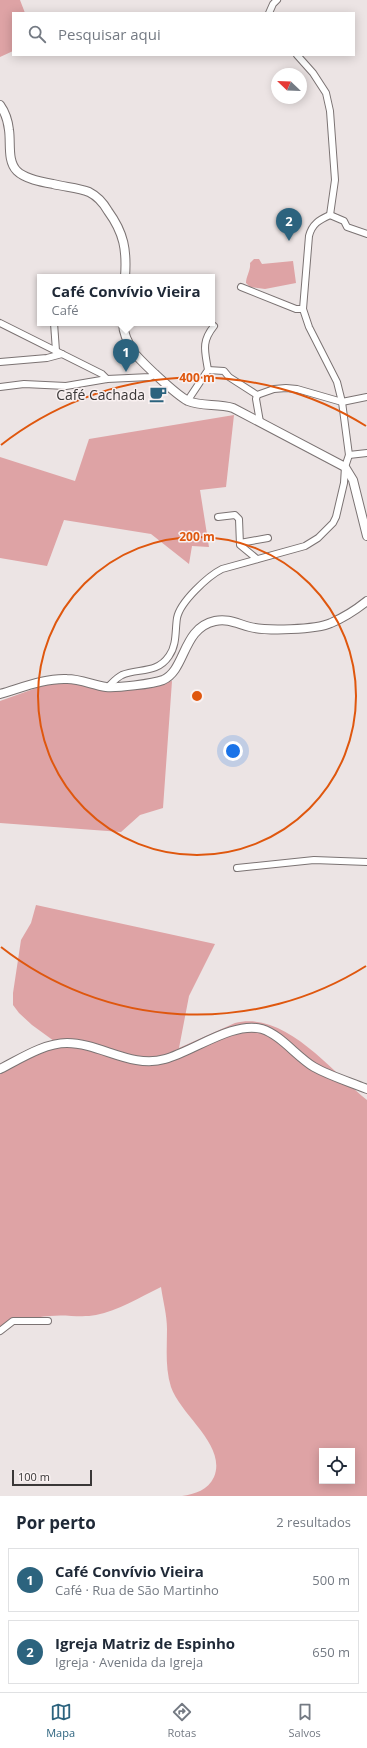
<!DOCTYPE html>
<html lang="pt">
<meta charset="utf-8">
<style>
body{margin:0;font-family:"Open Sans",sans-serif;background:#f6f6f7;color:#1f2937}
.controls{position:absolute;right:12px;bottom:12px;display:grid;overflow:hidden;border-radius:0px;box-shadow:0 2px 10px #0003}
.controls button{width:36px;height:36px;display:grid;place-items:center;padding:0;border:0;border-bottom:1px solid #e0e1e3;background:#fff;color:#1f2937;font:20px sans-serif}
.compass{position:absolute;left:271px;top:68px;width:36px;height:36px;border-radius:50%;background:#fff;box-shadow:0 2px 10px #0003;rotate:293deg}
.scale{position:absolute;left:12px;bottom:10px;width:80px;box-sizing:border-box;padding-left:4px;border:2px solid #3a3737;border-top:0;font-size:11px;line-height:14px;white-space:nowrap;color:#3a3737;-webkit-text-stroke:3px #f9f1f1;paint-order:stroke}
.you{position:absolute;left:233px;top:751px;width:14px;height:14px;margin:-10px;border:3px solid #fff;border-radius:50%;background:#1a73e8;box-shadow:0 0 0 6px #1a73e833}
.badge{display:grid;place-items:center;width:26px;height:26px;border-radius:50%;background:#2c637e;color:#fff;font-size:13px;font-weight:700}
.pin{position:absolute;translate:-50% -33px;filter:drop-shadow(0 1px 2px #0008)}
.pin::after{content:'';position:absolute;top:21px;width:14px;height:12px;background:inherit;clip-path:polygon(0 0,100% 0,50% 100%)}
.popup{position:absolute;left:37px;top:274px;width:178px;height:52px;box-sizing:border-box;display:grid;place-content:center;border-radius:0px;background:#fff;filter:drop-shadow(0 1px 3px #0005);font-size:13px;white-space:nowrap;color:#747a83}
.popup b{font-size:15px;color:#1f2937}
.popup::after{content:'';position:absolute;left:50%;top:100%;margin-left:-8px;border:8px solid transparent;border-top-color:#fff}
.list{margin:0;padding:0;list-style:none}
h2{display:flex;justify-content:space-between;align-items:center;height:52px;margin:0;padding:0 16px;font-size:17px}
h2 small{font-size:13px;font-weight:400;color:#747a83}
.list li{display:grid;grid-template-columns:26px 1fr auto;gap:12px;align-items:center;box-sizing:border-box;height:64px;margin:0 8px 8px;padding:0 8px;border:1px solid #e0e1e3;border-radius:0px}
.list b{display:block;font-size:15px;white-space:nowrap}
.list p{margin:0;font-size:13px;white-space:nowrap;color:#747a83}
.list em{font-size:13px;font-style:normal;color:#747a83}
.icon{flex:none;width:22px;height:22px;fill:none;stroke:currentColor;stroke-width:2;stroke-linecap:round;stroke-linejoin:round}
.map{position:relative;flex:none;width:367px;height:1496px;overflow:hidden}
.search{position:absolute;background:#fff;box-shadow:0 2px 10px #0003;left:12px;right:12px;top:12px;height:44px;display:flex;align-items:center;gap:10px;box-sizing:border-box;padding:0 14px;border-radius:0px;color:#747a83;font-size:15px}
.sheet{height:196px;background:#fff}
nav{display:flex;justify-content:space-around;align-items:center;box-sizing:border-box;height:56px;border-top:1px solid #e0e1e3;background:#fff;font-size:11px;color:#747a83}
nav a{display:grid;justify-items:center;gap:2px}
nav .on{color:#2c637e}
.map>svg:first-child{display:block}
.green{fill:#dea3a5;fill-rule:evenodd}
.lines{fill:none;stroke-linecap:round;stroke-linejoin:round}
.street-casing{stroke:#7b7373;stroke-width:8}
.secondary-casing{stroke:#7b7373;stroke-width:10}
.street{stroke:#fff;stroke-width:6}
.secondary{stroke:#fff;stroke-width:8}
.ring{fill:none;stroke:#df570e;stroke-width:2}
.labels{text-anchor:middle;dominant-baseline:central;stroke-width:3;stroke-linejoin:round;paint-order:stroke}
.poi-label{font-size:14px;fill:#3a3737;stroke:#f9f1f1;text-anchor:end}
.centre{fill:#df570e;stroke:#f9f1f1;stroke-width:2}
.ring-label{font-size:12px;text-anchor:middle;font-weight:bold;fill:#df570e;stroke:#f9f1f1;stroke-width:3;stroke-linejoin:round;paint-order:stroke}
</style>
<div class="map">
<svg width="367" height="1496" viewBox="0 0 367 1496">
<rect width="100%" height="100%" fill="#ece4e4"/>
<g class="green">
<polygon points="0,0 20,0 25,13 13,13 13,51 0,57"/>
<path d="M254,259H259L262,264L293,261L296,283L265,289L250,287L246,283C246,276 251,270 250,263Z"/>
<polygon points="234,415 226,487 200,490 209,547 192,546 189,564 151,534 64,520 47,566 0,558 0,457 75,481 89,439"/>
<polygon points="172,681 163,808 140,815 121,832 0,823 0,701 53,682 61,682 116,689"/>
<path d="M36,905L215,944L189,996L179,1048L235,1023C285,1010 332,1072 367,1100V1496H182C195,1494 208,1490 214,1477C227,1445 181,1416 171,1387C165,1368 167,1348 167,1329C167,1315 163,1301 161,1287C140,1297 118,1311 96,1315C80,1318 66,1314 50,1316C33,1317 16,1322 0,1327V1064L54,1041L32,1025L19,1013L13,1005V993L21,940L31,923ZM322,1451H352V1481H322Z"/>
</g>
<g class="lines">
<g class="street-casing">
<g id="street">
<polyline points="269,13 273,4 277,0"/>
<polyline points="297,55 313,73 326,93 330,111 335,180 330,215"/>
<path d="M330,215C319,220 312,224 309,236L303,309L309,327L337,382L342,402L349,455"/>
<polyline points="330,215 344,221 347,227 367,234"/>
<polyline points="241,287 296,309 303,309"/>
<polyline points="0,323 102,374 107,379"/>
<polyline points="54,323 56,351"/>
<polyline points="0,362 47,358 62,354"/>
<polyline points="208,370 224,371 229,377 257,395 274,389 286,388 297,389 342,402 367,397"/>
<polyline points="0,387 24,384 66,386 107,379 150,377 156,374"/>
<polyline points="257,395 256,399 260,422"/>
<path d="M188,400L208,370C205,351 201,342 214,326"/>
<polyline points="349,455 367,453"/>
<polyline points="218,517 235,515 239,519 240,545 257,559"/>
<polyline points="240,543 268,538"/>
<path d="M108,687C112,683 116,678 122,675C138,668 157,674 169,656C177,645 175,631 177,618C180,602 208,576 222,569L305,546L318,538L333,523L336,517L344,483L345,467L349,455"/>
<polyline points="237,868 314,860 367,862"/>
<polyline points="0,1331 13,1321 48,1321"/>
</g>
</g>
<g class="secondary-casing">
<g id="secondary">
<path d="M0,105C5,112 8,121 9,130C11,143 7,161 17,171C25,179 42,182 53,184C65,187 79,188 89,192C97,196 104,204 108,211C124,233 127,250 125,277"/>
<path d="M123,323C123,334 129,345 135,354C145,365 175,394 188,401C202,407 218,403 233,408L345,467L353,480L367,536"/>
<path d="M0,694C21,688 45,678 67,679C80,679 93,685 106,687C116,688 153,684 163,680C186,670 182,628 215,621C228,618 238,624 250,627C266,631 316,630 331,623C343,618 357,609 367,601"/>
<path d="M0,1069C20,1059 44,1043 67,1043C100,1043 132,1069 165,1059C194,1051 233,1021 262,1029C281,1035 297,1057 314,1067C330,1076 350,1082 367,1089"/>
</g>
</g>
<use href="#street" class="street"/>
<use href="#secondary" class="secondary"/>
</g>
<g class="ring">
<circle cx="197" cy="696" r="159"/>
<path d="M366 966A318 318 0 0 1 1 947M1 445A318 318 0 0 1 366 426"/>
</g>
<defs>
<g id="cafe-bare" transform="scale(1.38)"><path d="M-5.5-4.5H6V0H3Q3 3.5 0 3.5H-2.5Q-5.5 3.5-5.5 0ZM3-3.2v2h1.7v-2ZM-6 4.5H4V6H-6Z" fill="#2c637e" stroke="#f9f1f1" stroke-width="2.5" paint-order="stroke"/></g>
</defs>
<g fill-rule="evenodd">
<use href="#cafe-bare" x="158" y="394"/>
</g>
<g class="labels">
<g class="poi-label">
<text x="145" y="394">Café Cachada</text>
</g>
</g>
<circle cx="197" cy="696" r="6" class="centre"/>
<g class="ring-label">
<text x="197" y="382">400 m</text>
<text x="197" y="541">200 m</text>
</g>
</svg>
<div class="controls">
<button><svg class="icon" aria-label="locate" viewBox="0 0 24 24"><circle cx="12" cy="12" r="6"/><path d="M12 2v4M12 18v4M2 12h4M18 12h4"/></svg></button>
</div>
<svg class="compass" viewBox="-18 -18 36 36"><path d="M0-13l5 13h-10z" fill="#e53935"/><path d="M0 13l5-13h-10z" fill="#747a83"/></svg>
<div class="scale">100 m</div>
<div class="you"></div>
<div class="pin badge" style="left:126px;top:372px">1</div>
<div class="popup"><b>Café Convívio Vieira</b>Café</div>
<div class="pin badge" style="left:289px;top:241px">2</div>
<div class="search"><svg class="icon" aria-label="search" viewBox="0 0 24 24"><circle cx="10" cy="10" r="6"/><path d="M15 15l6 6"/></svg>Pesquisar aqui</div>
</div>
<section class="sheet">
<h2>Por perto<small>2 resultados</small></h2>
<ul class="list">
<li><span class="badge">1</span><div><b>Café Convívio Vieira</b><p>Café · Rua de São Martinho</p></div><em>500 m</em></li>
<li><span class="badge">2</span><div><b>Igreja Matriz de Espinho</b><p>Igreja · Avenida da Igreja</p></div><em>650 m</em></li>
</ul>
</section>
<nav>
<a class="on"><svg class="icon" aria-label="map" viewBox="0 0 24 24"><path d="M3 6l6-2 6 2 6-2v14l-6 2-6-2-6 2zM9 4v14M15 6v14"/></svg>Mapa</a>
<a><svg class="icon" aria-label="directions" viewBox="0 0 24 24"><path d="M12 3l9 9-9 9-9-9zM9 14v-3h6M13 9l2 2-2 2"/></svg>Rotas</a>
<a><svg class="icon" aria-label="saved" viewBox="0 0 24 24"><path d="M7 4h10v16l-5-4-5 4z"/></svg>Salvos</a>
</nav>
